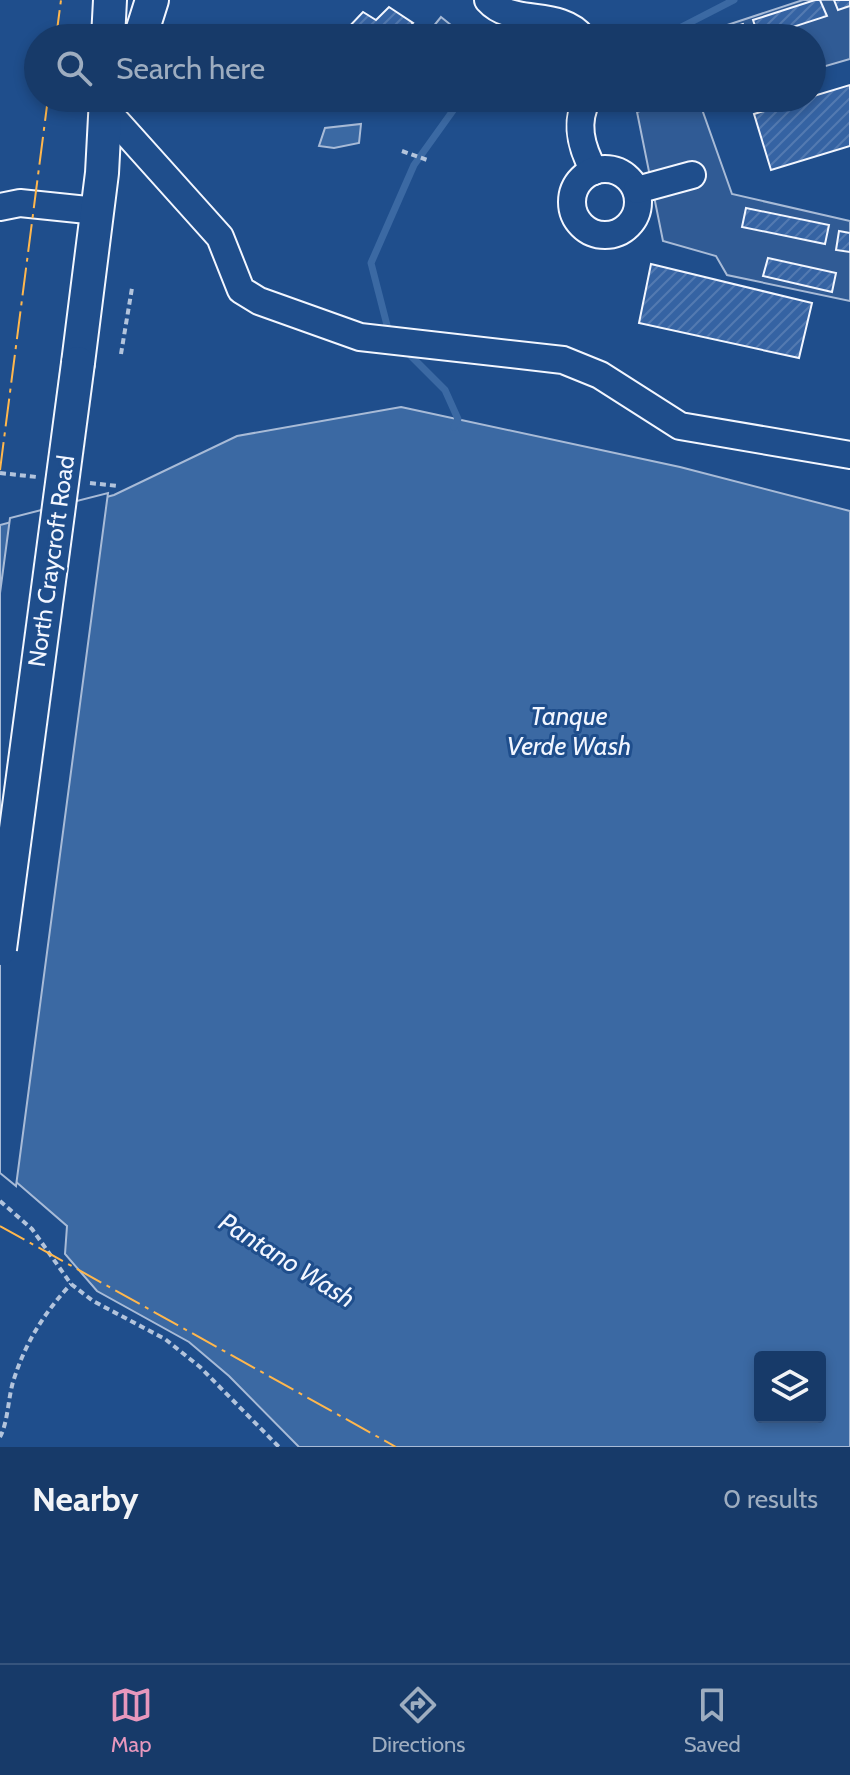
<!DOCTYPE html>
<style>
body{margin:0;font-family:Cabin,sans-serif;background:#20416f;color:#f1f3f6}
.controls{position:absolute;right:24px;bottom:24px;display:grid;overflow:hidden;border-radius:8px;box-shadow:0 4px 12px #0003}
.controls button{width:72px;height:72px;display:grid;place-items:center;padding:0;border:0;border-bottom:2px solid #36547d;background:#173a69;color:#f1f3f6;font:40px sans-serif}
.list{margin:0;padding:0;list-style:none}
h2{display:flex;justify-content:space-between;align-items:center;height:104px;margin:0;padding:0 32px;font-size:34px}
h2 small{font-size:26px;font-weight:400;color:#9eadc0}
.icon{flex:none;width:44px;height:44px;fill:none;stroke:currentColor;stroke-width:2;stroke-linecap:round;stroke-linejoin:round}
.map{position:relative;flex:none;width:850px;height:1447px;overflow:hidden}
.search{position:absolute;background:#173a69;box-shadow:0 4px 12px #0003;left:24px;right:24px;top:24px;height:88px;display:flex;align-items:center;gap:20px;box-sizing:border-box;padding:0 28px;border-radius:44px;color:#9eadc0;font-size:30px}
.sheet{height:216px;background:#173a69}
nav{display:flex;justify-content:space-around;align-items:center;box-sizing:border-box;height:112px;border-top:2px solid #36547d;background:#173a69;font-size:22px;color:#9eadc0}
nav a{display:grid;justify-items:center;gap:4px}
nav .on{color:#e797bd}
.map>svg:first-child{display:block}
.parking{fill:#305b95;stroke:#a8bbd7;stroke-width:2}
.water{fill:#3b69a3;stroke:#a8bbd7;stroke-width:2;fill-rule:evenodd}
.pier{fill:#1f4e8c;stroke:#a8bbd7;stroke-width:2}
.lines{fill:none;stroke-linecap:round;stroke-linejoin:round}
.stream{stroke:#3b69a3;stroke-width:7}
.building{fill:url(#building-hatch);stroke:#f2f6ff;stroke-width:2}
.minor-casing{stroke:#f2f6ff;stroke-width:30}
.major-casing{stroke:#f2f6ff;stroke-width:36}
.path{stroke:#b3c4dc;stroke-width:4;stroke-dasharray:6 4;stroke-linecap:butt}
.minor{stroke:#1f4e8c;stroke-width:26}
.major{stroke:#1f4e8c;stroke-width:32}
.major-bridge-casing{stroke:#f2f6ff;stroke-width:36;stroke-linecap:butt}
.major-bridge{stroke:#1f4e8c;stroke-width:32}
.power{stroke:#ffb74d;stroke-width:2;stroke-dasharray:28 6 4 6;stroke-linecap:butt}
.labels{text-anchor:middle;dominant-baseline:central;stroke-width:6;stroke-linejoin:round;paint-order:stroke}
.street-label{font-size:24px;fill:#f2f6ff;stroke:#1f4e8c}
.water-label{font-size:26px;font-style:italic;fill:#f2f6ff;stroke:#1f4e8c}
</style>
<div class="map">
<svg width="850" height="1447" viewBox="0 0 850 1447">
<defs>
<pattern id="building-hatch" width="6" height="6" patternUnits="userSpaceOnUse" patternTransform="scale(2)"><rect width="6" height="6" fill="#3563a3"/><path d="M-1 1l2-2M0 6l6-6M5 7l2-2" fill="none" stroke="#537ab1"/></pattern>
</defs>
<rect width="100%" height="100%" fill="#1f4e8c"/>
<g class="parking">
<polygon points="803,0 850,0 850,59 812,70 812,38 688,38"/>
<polygon points="441,17 467,38 424,38"/>
<polygon points="650,98 698,98 732,194 850,221 850,301 727,275 716,256 663,241 637,112 652,107"/>
</g>
<g class="water">
<polygon points="361,124 359,143 334,148 319,146 325,128"/>
<path d="M401,407L680,467L850,511V1447H299L229,1376L189,1342L97,1291L65,1254L67,1226L0,1168V525L114,495L237,436ZM760,1357H820V1417H760Z"/>
</g>
<polygon class="pier" points="108,493 16,1186 0,1173 0,593 10,518"/>
<g class="lines">
<g class="stream">
<polyline points="660,38 734,0"/>
<polyline points="389,333 371,263 414,165 462,98"/>
<polyline points="406,351 445,390 458,419 454,427"/>
</g>
</g>
<g class="building">
<polygon points="815,0 820,0 827,16 759,38 753,20"/>
<polygon points="834,0 850,0 850,6 838,10"/>
<polygon points="389,7 413,23 397,38 356,38 345,31 363,12 376,20"/>
<polygon points="743,24 752,38 704,38"/>
<polygon points="850,85 850,146 771,170 754,114"/>
<polygon points="746,208 829,225 825,244 742,227"/>
<polygon points="839,231 850,233 850,252 836,250"/>
<polygon points="768,258 836,273 832,292 763,276"/>
<polygon points="651,264 812,303 799,358 639,323"/>
</g>
<g class="lines">
<g class="minor-casing">
<g id="minor">
<path d="M488,0C512,27 560,8 583,38"/>
<path d="M588,98C574,122 581,147 594,171"/>
<polyline points="115,120 220,237 241,290 259,301 360,337 563,360 600,375 680,426 850,455"/>
<circle cx="605" cy="202" r="33"/>
<polyline points="637,190 692,175"/>
<polyline points="0,207 20,203 97,211"/>
</g>
</g>
<g class="major-casing">
<g id="major">
<polyline points="108,38 110,0"/>
<polyline points="140,38 152,0"/>
<polyline points="78,363 102,173 106,98"/>
</g>
</g>
<g class="path">
<polyline points="402,151 430,161"/>
<polyline points="121,354 132,288"/>
<polyline points="0,473 37,477"/>
<polyline points="90,483 118,486"/>
<polyline points="0,1201 32,1229 71,1284 93,1301 165,1339 200,1367 279,1447"/>
<path d="M0,1437C8,1422 8,1399 13,1382C25,1343 44,1313 71,1284"/>
</g>
<use href="#minor" class="minor"/>
<use href="#major" class="major"/>
<g class="major-bridge-casing">
<polyline id="major-bridge" points="0,949 78,363"/>
</g>
<use href="#major-bridge" class="major-bridge"/>
<g class="power">
<polyline points="56,38 61,0"/>
<polyline points="0,470 48,98"/>
<polyline points="0,1226 396,1447"/>
</g>
</g>
<g class="labels">
<g class="street-label">
<text transform="translate(51 561) rotate(-82)">North Craycroft Road</text>
</g>
<g class="water-label">
<text x="569" y="716">Tanque<tspan x="569" dy="30">Verde Wash</tspan></text>
<text transform="translate(287 1260) rotate(32)">Pantano Wash</text>
</g>
</g>
</svg>
<div class="controls">
<button><svg class="icon" aria-label="layers" viewBox="0 0 24 24"><path d="M12 4l9 5-9 5-9-5zM3 14l9 5 9-5"/></svg></button>
</div>
<div class="search"><svg class="icon" aria-label="search" viewBox="0 0 24 24"><circle cx="10" cy="10" r="6"/><path d="M15 15l6 6"/></svg>Search here</div>
</div>
<section class="sheet">
<h2>Nearby<small>0 results</small></h2>
<ul class="list">
</ul>
</section>
<nav>
<a class="on"><svg class="icon" aria-label="map" viewBox="0 0 24 24"><path d="M3 6l6-2 6 2 6-2v14l-6 2-6-2-6 2zM9 4v14M15 6v14"/></svg>Map</a>
<a><svg class="icon" aria-label="directions" viewBox="0 0 24 24"><path d="M12 3l9 9-9 9-9-9zM9 14v-3h6M13 9l2 2-2 2"/></svg>Directions</a>
<a><svg class="icon" aria-label="saved" viewBox="0 0 24 24"><path d="M7 4h10v16l-5-4-5 4z"/></svg>Saved</a>
</nav>
